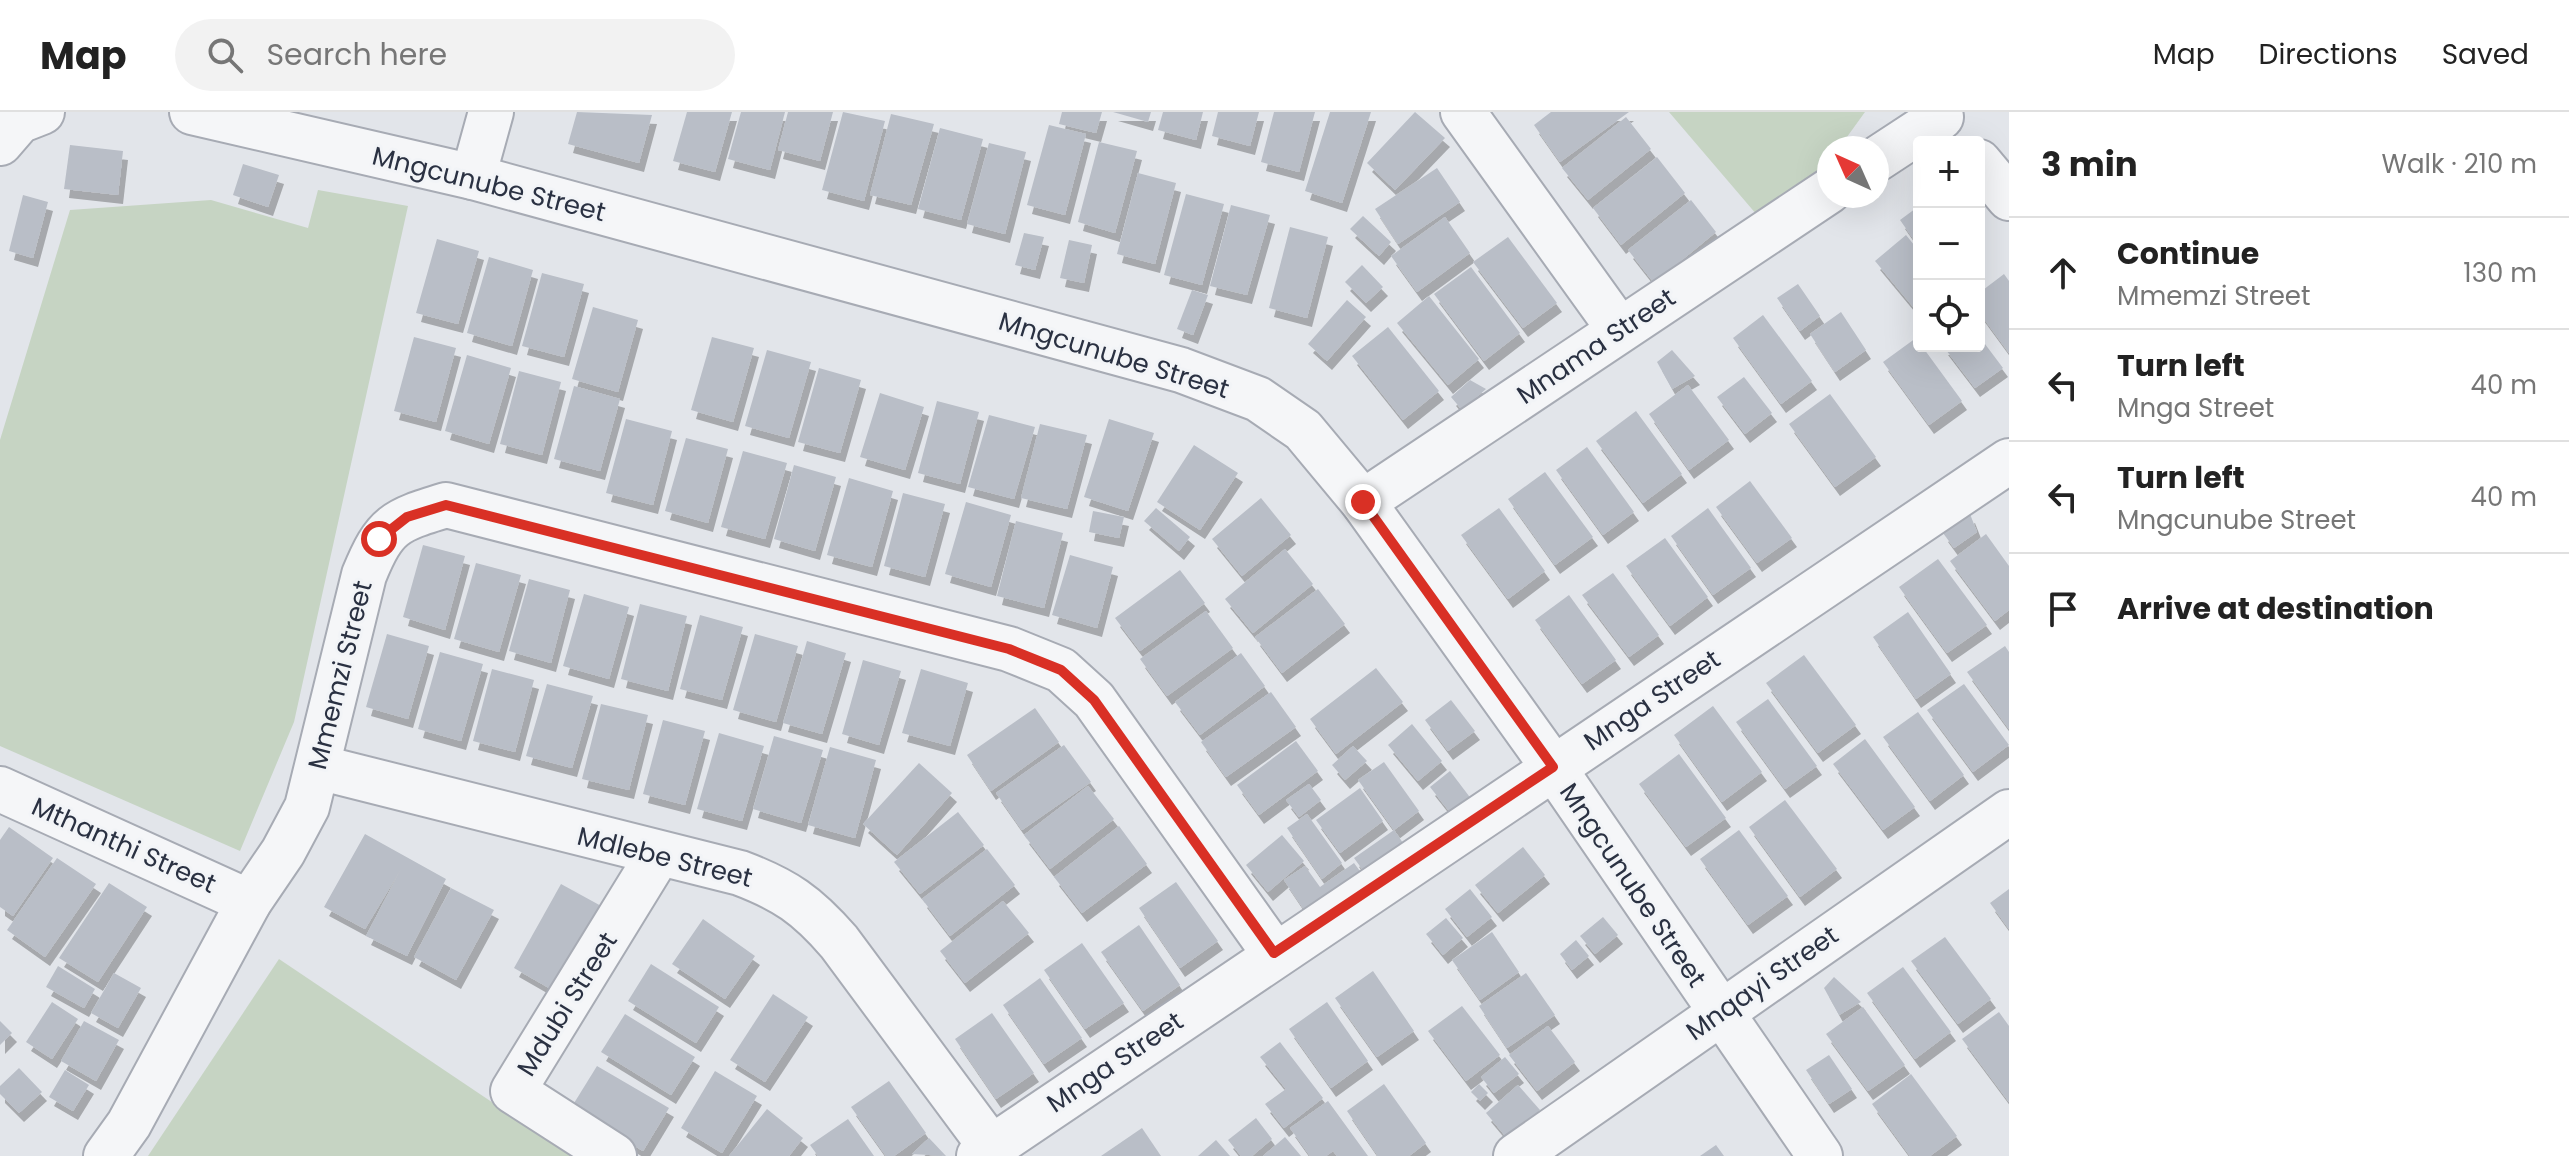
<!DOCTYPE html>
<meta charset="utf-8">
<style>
body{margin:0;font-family:Poppins,sans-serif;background:#f2f2f2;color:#222}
.controls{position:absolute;right:24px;top:24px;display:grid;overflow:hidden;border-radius:8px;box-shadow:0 8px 32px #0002}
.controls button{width:72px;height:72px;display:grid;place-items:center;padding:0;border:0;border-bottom:2px solid #e0e0e0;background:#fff;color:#222;font:40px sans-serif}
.compass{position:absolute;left:1817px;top:24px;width:72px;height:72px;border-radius:50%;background:#fff;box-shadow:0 8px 32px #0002;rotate:315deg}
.stop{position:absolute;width:24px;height:24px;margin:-18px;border:6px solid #d93025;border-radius:50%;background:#fff}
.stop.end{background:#d93025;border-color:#fff;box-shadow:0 2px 8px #0008}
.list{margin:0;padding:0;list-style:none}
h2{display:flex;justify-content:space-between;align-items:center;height:104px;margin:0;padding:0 32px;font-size:34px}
h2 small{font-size:26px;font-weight:400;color:#767676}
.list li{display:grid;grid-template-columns:52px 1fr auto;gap:24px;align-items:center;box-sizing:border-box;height:112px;padding:0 32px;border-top:2px solid #e0e0e0}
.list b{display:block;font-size:30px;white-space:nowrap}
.list p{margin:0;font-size:26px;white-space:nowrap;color:#767676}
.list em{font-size:26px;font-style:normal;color:#767676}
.icon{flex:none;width:44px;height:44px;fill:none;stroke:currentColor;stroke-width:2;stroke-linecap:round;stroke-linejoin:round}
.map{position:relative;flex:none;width:2009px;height:1044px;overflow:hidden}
header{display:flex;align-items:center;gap:48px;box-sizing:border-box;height:112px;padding:0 40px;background:#fff;border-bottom:2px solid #e0e0e0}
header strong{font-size:38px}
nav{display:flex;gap:44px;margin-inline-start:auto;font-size:28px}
.search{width:560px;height:72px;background:#f2f2f2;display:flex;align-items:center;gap:20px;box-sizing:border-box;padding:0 28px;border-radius:44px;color:#767676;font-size:30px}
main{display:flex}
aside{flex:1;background:#fff}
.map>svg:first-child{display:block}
.green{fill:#c6d4c3}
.building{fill:#b9bec7;filter:url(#shadow)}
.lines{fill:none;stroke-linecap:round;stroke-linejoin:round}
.minor-casing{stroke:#a7abb4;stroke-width:48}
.minor{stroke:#f5f6f8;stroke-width:44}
.route{stroke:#d93025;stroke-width:10}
.labels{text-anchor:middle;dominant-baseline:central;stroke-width:6;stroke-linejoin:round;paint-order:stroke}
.street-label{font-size:26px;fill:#2a3142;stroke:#f2f4f7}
</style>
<header>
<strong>Map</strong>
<div class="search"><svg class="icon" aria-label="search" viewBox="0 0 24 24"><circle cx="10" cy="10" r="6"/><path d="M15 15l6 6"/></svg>Search here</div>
<nav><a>Map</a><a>Directions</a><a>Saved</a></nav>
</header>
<main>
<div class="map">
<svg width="2009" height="1044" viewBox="0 0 2009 1044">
<defs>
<filter id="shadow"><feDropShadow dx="5" dy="9" stdDeviation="0" flood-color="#0004"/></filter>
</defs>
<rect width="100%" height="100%" fill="#e2e5ea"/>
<g class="green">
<polygon points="1669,0 1865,0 1839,36 1829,36 1828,51 1757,103"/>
<polygon points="318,78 408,94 294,610 240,739 0,634 0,328 70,98 211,88 308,116"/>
<polygon points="279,847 572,1044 148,1044"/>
</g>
<g class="building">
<polygon points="577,0 652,3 639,51 568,32"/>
<polygon points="687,0 732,0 715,60 673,49"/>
<polygon points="741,0 785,0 770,58 728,47"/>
<polygon points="788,0 833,0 820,49 778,38"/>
<polygon points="843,0 885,9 864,89 822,78"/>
<polygon points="1062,0 1102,0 1096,21 1059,12"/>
<polygon points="1113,0 1151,0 1148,10"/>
<polygon points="1163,0 1203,0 1196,28 1158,18"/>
<polygon points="1218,0 1259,0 1250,34 1212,24"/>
<polygon points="1274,0 1315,0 1299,60 1261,50"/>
<polygon points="1330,0 1371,0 1342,91 1305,79"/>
<polygon points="1415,0 1445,26 1395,78 1367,51"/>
<polygon points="1551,0 1629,0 1560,50 1534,13"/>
<polygon points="891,2 934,12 911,93 870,83"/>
<polygon points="1626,5 1651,37 1588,88 1562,56"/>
<polygon points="1049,13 1086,22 1065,103 1027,93"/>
<polygon points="940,16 983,27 961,108 918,97"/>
<polygon points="1099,30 1137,39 1115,121 1078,110"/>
<polygon points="989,31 1026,40 1005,122 967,112"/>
<polygon points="70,33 123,39 118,83 64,77"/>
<polygon points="1657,45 1685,81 1621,133 1593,96"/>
<polygon points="243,52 279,63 268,95 233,83"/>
<polygon points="1437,56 1460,90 1398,132 1375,97"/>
<polygon points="1138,61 1176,71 1155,152 1117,142"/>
<polygon points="1186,82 1224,92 1202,173 1164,163"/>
<polygon points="23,83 48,90 33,146 9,139"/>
<polygon points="1691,88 1716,120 1654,171 1628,138"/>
<polygon points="1231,93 1270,103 1247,183 1210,174"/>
<polygon points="1919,94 1919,135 1900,108"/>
<polygon points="1363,104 1391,130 1379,144 1350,117"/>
<polygon points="1445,105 1470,141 1417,180 1391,144"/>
<polygon points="1290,115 1328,125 1307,206 1269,196"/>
<polygon points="1024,121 1044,125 1035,158 1015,153"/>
<polygon points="1906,123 1919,139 1919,202 1875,149"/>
<polygon points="1508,125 1557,191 1523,216 1473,150"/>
<polygon points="437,127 479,139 458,212 416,201"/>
<polygon points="1069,128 1092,133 1084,171 1060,166"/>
<polygon points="489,145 533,158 512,234 467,221"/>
<polygon points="1362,153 1383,175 1366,191 1345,170"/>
<polygon points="1471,155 1520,221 1484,249 1434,182"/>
<polygon points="542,161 584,172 564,245 522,234"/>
<polygon points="2004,162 2009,169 2009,241 1979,200 1979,181"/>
<polygon points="1798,172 1820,204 1800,219 1777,186"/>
<polygon points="1192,178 1208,183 1193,223 1177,217"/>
<polygon points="1429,184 1479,247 1448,273 1397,211"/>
<polygon points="1347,188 1366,205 1327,249 1308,232"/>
<polygon points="593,195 638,208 618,280 572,267"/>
<polygon points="1841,200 1866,238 1835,260 1810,222"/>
<polygon points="1763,203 1812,269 1781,292 1733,226"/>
<polygon points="1388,215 1439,279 1403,308 1352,244"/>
<polygon points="1979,224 2003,256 1975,276 1943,234 1979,234"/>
<polygon points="414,225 456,236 436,310 394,299"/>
<polygon points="712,225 754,236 733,310 691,298"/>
<polygon points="1916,226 1962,289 1929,313 1883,250"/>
<polygon points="767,238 811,250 789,326 745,314"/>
<polygon points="1672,238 1695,264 1672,277 1657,250"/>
<polygon points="467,243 511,256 489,332 445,319"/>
<polygon points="819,256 861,268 840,341 798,330"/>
<polygon points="519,259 561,270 542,343 500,332"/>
<polygon points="1744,265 1772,301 1745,322 1717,285"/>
<polygon points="1470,268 1486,277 1462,298 1451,285"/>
<polygon points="1688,273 1729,328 1689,358 1649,302"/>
<polygon points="574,274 620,287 600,359 554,347"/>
<polygon points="880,281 924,295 905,358 860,345"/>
<polygon points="1830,282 1876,345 1835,375 1789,312"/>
<polygon points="937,289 979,300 960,372 918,361"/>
<polygon points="1636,299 1682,362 1643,391 1596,329"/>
<polygon points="989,303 1035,315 1014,387 968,375"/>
<polygon points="626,307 672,319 653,393 606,381"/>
<polygon points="1109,307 1154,321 1128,399 1084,385"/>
<polygon points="1040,312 1087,323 1067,397 1021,386"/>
<polygon points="686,326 728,337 708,411 665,399"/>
<polygon points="1194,333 1238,361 1200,418 1157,390"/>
<polygon points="1587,335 1634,400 1603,423 1556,358"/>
<polygon points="743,339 787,351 765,427 721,415"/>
<polygon points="794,353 836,365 815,439 774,427"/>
<polygon points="1545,360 1593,425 1555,453 1508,387"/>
<polygon points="849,366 893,379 872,455 827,443"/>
<polygon points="1750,369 1792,426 1757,451 1716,395"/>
<polygon points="903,381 945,392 925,465 884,454"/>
<polygon points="1261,386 1291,423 1242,464 1212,427"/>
<polygon points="966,390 1011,403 991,475 945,462"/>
<polygon points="1156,396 1190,425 1179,439 1144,409"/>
<polygon points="1499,396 1545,459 1508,487 1461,423"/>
<polygon points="1708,396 1751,456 1713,483 1671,424"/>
<polygon points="1093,399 1124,405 1119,426 1089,420"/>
<polygon points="1970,402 1977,420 1954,436 1943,421"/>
<polygon points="1016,409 1063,421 1044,496 997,484"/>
<polygon points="1986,422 2009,454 2009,498 1995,509 1950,449"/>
<polygon points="1665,426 1708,485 1670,514 1626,454"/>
<polygon points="423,433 465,444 445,518 403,505"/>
<polygon points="1285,437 1313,472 1253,521 1225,487"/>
<polygon points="1070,443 1113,455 1097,516 1052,503"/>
<polygon points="1938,447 1987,513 1947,541 1899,475"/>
<polygon points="476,451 521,463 499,540 454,527"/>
<polygon points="1180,458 1205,491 1140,539 1115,506"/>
<polygon points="1613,461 1659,523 1629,545 1582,483"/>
<polygon points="529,467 570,478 551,551 509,539"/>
<polygon points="1318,477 1345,512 1282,561 1255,525"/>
<polygon points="584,482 629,495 609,567 563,554"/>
<polygon points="1569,483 1616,548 1582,572 1535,508"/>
<polygon points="640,492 687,504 668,579 621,567"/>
<polygon points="1206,499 1233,536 1167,584 1140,547"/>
<polygon points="1908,500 1951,562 1916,587 1873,525"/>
<polygon points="700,503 743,515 722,588 680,577"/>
<polygon points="387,522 429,534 408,607 366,595"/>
<polygon points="755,522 798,534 776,610 733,598"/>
<polygon points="807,529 846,541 822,622 783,611"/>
<polygon points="2005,534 2009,540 2009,617 1967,560"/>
<polygon points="440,540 483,552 461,629 418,617"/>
<polygon points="1241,541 1265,574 1200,623 1175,590"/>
<polygon points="1804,543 1856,613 1818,641 1766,571"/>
<polygon points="863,548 901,559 879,633 842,622"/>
<polygon points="1376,556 1403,590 1336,642 1310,607"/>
<polygon points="492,557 534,568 515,640 473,629"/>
<polygon points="921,557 968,571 950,634 902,621"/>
<polygon points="547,572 593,584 572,656 526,644"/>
<polygon points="1964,572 2009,633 1973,660 1927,598"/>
<polygon points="1271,580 1296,615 1226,665 1201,630"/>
<polygon points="1768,587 1817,654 1785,677 1736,610"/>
<polygon points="1451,588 1475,619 1448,639 1425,608"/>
<polygon points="601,592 648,603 629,678 582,667"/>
<polygon points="1713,594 1762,660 1722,690 1674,623"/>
<polygon points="1035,596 1059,630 991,679 967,643"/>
<polygon points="1918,600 1964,663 1930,689 1883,625"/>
<polygon points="663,608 705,619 685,693 643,682"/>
<polygon points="1412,612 1442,649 1418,669 1388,633"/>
<polygon points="719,621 764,634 742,709 697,697"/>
<polygon points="774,624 823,638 801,711 753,697"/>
<polygon points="1865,627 1915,695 1883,718 1833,652"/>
<polygon points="1296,629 1318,659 1259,703 1237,673"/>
<polygon points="1064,633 1091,670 1022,718 996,681"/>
<polygon points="1353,634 1367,649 1345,668 1332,653"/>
<polygon points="830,635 876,648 855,726 808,713"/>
<polygon points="1679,642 1726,706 1686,735 1639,672"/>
<polygon points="1384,650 1419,699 1394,718 1358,668"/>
<polygon points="919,651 952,681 897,743 863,712"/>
<polygon points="1450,659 1472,688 1453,704 1430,675"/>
<polygon points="1309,672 1321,688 1299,705 1286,688"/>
<polygon points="1088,674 1114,707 1050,757 1024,723"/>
<polygon points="1360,676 1383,709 1340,741 1316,708"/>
<polygon points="1785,688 1837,757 1800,785 1749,715"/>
<polygon points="958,700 984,733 920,782 894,750"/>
<polygon points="1307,702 1342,751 1322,767 1287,716"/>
<polygon points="1119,714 1147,752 1082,801 1054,765"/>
<polygon points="9,715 53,746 13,804 0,795 0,728"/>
<polygon points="1394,718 1410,741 1370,768 1354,746"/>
<polygon points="1739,718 1788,784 1748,813 1700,747"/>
<polygon points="365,722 446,767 407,844 366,824 401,757 365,817 324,795"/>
<polygon points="1282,723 1304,749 1268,780 1246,753"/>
<polygon points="1523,735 1545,763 1498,801 1475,773"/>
<polygon points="987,737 1015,773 950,824 922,787"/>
<polygon points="57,746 96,772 45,845 7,818"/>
<polygon points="1354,751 1365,766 1309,805 1284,768 1305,754 1320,775"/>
<polygon points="1176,770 1218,829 1180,856 1139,796"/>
<polygon points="109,771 147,795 98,870 59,846"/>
<polygon points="561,772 603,795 556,880 514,856"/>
<polygon points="451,776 494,798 456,868 414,845"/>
<polygon points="1470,777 1492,805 1467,825 1445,797"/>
<polygon points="2009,777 2009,817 1990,791"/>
<polygon points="1003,789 1029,821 965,871 940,839"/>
<polygon points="1603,805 1618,823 1595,842 1580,824"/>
<polygon points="1446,806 1463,826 1443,843 1426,822"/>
<polygon points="703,807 755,844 725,887 672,852"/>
<polygon points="1139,813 1180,873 1143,899 1101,840"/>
<polygon points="1492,820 1519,860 1480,888 1452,848"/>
<polygon points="1945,825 1991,887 1958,912 1911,849"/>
<polygon points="1576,828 1589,844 1572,858 1560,842"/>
<polygon points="1082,831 1124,891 1085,917 1044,858"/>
<polygon points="651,852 719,895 696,931 628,889"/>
<polygon points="58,854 95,877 84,896 46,875"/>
<polygon points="1903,855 1951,920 1915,947 1867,881"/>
<polygon points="1373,859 1414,919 1377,945 1335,886"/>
<polygon points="114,861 141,876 118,916 91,901"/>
<polygon points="1526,861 1555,903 1507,936 1479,894"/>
<polygon points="1834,865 1861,890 1839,903 1824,876"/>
<polygon points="1040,866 1082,926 1044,952 1003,893"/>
<polygon points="773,882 808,905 765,970 730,948"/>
<polygon points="52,890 78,907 52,947 26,930"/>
<polygon points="1327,890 1368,949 1331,976 1289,917"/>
<polygon points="1462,894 1500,943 1466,969 1428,919"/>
<polygon points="1863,895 1905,953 1868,979 1826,922"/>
<polygon points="1999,900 2009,914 2009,990 1962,927"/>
<polygon points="992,901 1034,961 996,987 955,927"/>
<polygon points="625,902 695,945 671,983 601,940"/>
<polygon points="0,909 12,921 0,933"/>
<polygon points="84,909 119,928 96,969 61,949"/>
<polygon points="1548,914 1575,950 1537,979 1509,943"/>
<polygon points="1280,930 1323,986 1284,1016 1265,992 1286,977 1260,945"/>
<polygon points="1829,943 1852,977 1829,992 1806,958"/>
<polygon points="1505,945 1519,962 1494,981 1481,965"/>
<polygon points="597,954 669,996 643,1039 571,996"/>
<polygon points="19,956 42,980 19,1001 0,982 0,974"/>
<polygon points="65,958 89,973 73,999 49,985"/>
<polygon points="715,959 757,984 722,1041 681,1016"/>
<polygon points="1911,962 1957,1024 1930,1044 1910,1044 1872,992"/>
<polygon points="889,969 926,1021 894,1044 886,1044 851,995"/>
<polygon points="1384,972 1426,1031 1409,1044 1378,1044 1347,999"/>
<polygon points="1479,972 1488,981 1480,989 1471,980"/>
<polygon points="1518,973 1540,998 1507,1026 1486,1001"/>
<polygon points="1328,989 1368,1044 1337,1044 1333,1039 1326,1044 1310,1044 1290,1016"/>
<polygon points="767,997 803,1026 789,1044 729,1044"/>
<polygon points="1256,1006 1272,1027 1252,1044 1241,1044 1228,1028"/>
<polygon points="848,1007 874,1044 818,1044 810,1033"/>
<polygon points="1142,1016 1161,1044 1101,1044"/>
<polygon points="1285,1025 1301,1044 1263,1044"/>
<polygon points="929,1026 946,1044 912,1042"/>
<polygon points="1216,1028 1230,1044 1198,1044"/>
<polygon points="1716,1033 1724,1044 1700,1044"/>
</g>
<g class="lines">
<g class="minor-casing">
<g id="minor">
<polyline points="192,0 473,65 1181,258 1258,287 1303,318 1363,390 1553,655 1820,1044"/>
<polyline points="1463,0 1619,217"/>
<polyline points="0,31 19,9 42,0"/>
<polyline points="1877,47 1941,5"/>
<polyline points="1979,50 2009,86"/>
<polyline points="473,65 491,0"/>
<polyline points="1363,390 1829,79"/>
<path d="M318,655L740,761C785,778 807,793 839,830L991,1035"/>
<polyline points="0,677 249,790"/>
<path d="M106,1044L129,1012L249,790L283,740L307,695L364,463C385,412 394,409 446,393L1009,537L1061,558L1094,588L1274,841"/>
<polyline points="614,1044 513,979 658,743"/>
<polyline points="979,1044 2009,349"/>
<polyline points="1516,1044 2009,700"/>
</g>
</g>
<use href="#minor" class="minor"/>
</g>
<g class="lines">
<polyline class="route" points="379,427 407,405 446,393 1009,537 1061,558 1094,588 1274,841 1553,655 1363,390"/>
</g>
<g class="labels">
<g class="street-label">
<text transform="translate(489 72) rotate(14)">Mngcunube Street</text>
<text transform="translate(1596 234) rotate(-34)">Mnama Street</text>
<text transform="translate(1114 243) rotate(17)">Mngcunube Street</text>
<text transform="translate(340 563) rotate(-76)">Mmemzi Street</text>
<text transform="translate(1652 588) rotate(-34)">Mnga Street</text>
<text transform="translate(124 733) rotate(24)">Mthanthi Street</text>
<text transform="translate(665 745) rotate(14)">Mdlebe Street</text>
<text transform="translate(1633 773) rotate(56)">Mngcunube Street</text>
<text transform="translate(1762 871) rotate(-35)">Mnqayi Street</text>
<text transform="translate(567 892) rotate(-58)">Mdubi Street</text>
<text transform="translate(1115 950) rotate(-34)">Mnga Street</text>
</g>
</g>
</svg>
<div class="controls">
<button>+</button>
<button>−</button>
<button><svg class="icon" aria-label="locate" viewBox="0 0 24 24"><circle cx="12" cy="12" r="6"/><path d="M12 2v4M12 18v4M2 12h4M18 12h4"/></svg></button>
</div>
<svg class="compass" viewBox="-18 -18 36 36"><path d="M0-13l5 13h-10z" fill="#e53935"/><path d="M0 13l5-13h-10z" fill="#767676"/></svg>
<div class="stop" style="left:379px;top:427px"></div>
<div class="stop end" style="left:1363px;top:390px"></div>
</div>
<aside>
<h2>3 min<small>Walk · 210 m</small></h2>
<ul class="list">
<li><svg class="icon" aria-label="ahead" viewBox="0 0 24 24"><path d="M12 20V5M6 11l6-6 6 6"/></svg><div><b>Continue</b><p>Mmemzi Street</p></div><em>130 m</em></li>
<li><svg class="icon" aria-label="left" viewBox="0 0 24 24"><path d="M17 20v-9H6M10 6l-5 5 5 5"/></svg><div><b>Turn left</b><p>Mnga Street</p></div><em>40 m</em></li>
<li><svg class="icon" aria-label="left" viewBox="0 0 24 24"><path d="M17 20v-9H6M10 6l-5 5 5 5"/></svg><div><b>Turn left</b><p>Mngcunube Street</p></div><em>40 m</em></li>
<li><svg class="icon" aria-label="arrive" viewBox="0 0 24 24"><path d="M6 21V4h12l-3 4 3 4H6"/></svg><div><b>Arrive at destination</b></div></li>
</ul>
</aside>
</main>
